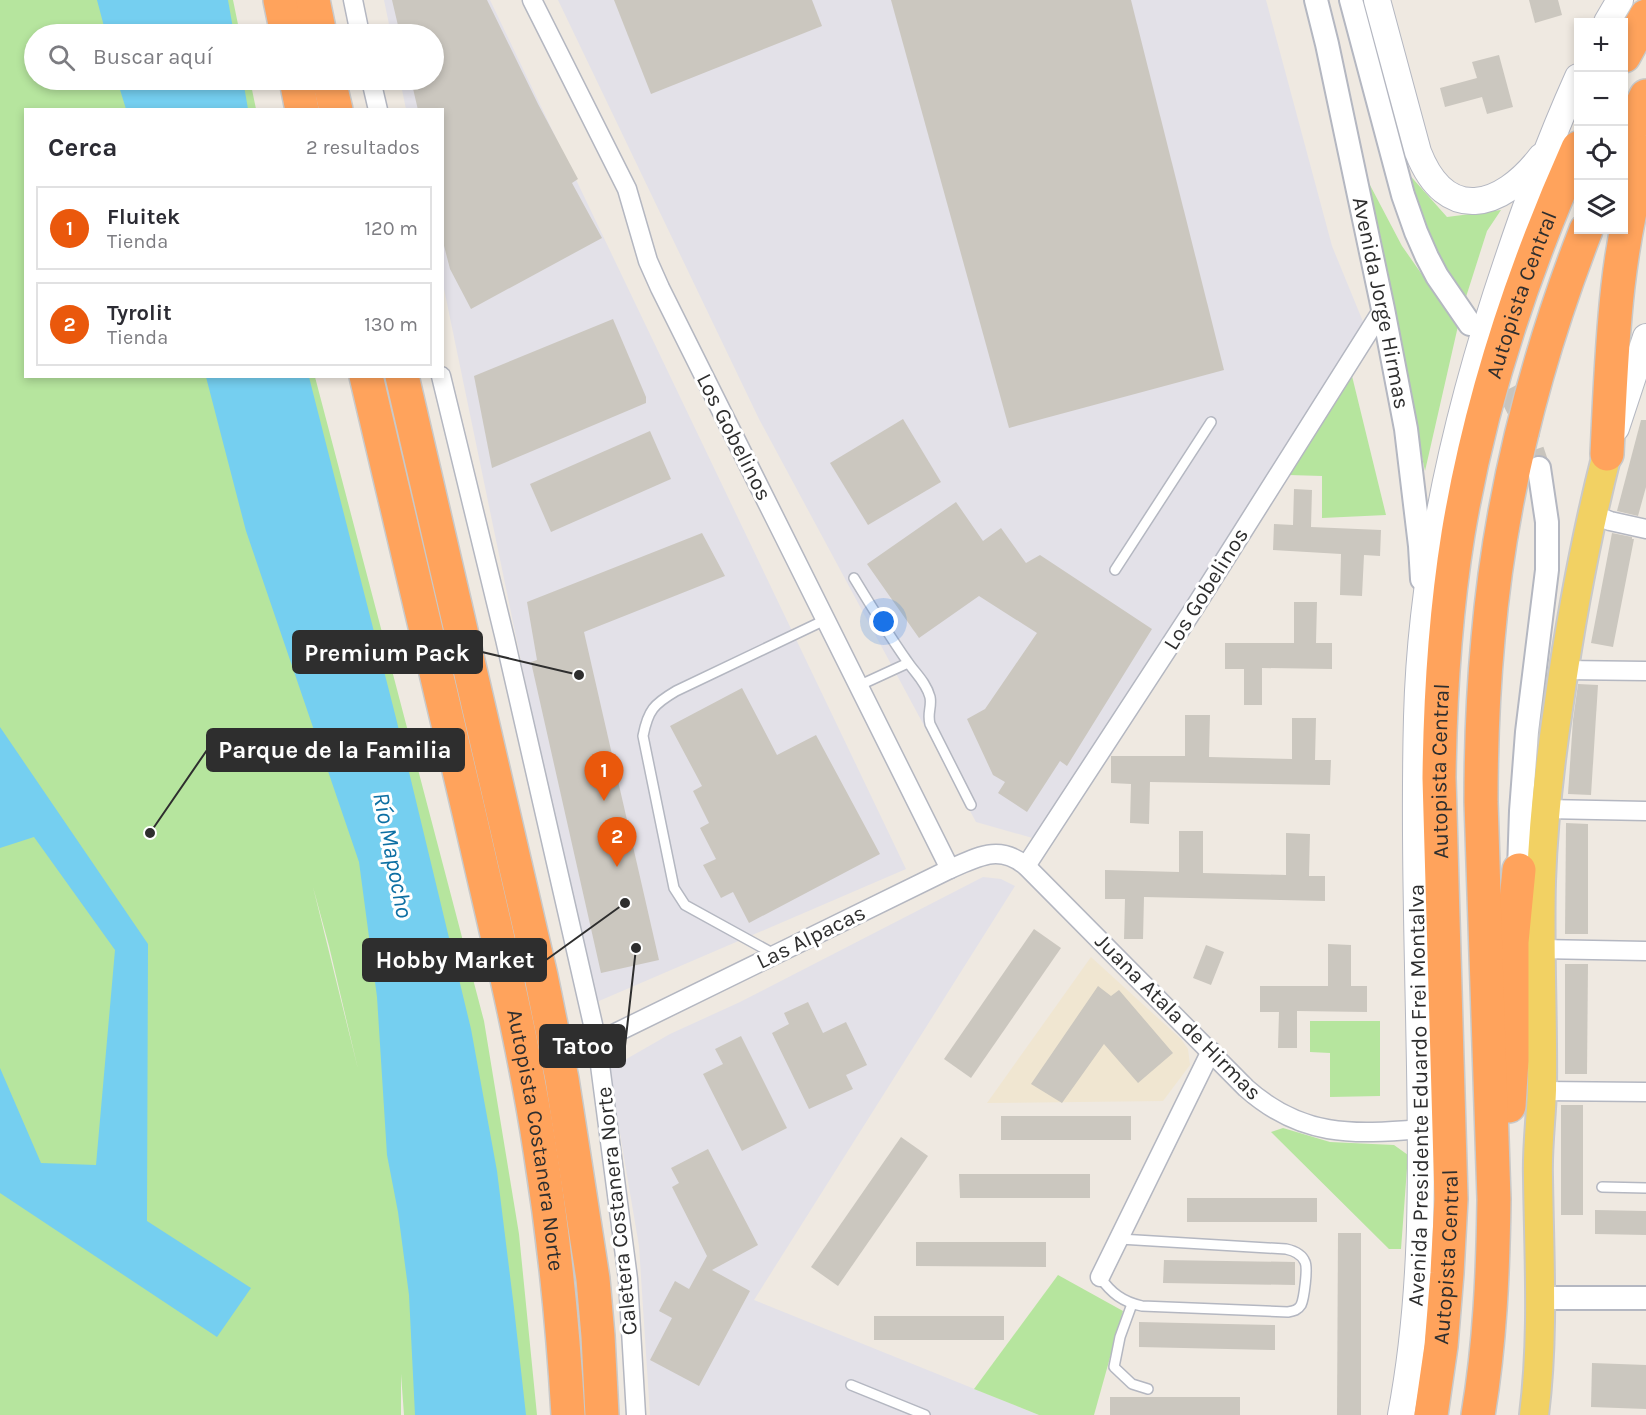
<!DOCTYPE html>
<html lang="es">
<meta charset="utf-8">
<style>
body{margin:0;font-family:Karla,sans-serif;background:#f2f2f3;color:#2b2b33}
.controls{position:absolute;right:18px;top:18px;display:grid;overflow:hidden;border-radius:0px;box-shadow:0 3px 9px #0003}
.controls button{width:54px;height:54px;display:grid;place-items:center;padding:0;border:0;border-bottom:2px solid #e1e1e2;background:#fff;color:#2b2b33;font:30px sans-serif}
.you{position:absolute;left:884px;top:622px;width:21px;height:21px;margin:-15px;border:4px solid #fff;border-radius:50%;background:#1a73e8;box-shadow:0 0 0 9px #1a73e833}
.badge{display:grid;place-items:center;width:39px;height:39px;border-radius:50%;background:#ea580c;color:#fff;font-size:20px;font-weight:700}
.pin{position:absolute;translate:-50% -50px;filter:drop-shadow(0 2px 3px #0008)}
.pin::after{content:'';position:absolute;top:32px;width:21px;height:18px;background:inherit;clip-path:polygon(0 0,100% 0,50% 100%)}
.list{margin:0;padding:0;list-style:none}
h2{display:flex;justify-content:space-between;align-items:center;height:78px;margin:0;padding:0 24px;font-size:26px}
h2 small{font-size:20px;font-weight:400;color:#7c7c81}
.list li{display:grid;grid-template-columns:39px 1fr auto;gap:18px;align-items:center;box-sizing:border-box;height:84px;margin:0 12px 12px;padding:0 12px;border:2px solid #e1e1e2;border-radius:0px}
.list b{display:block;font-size:22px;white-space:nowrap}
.list p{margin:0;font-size:20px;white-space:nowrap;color:#7c7c81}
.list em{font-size:20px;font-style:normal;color:#7c7c81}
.icon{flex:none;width:33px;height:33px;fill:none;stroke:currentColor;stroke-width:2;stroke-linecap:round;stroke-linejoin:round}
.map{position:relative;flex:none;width:1646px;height:1415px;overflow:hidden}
.search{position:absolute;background:#fff;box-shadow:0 3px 9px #0003;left:24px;top:24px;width:420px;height:66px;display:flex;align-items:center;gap:15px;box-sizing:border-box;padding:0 21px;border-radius:33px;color:#7c7c81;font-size:22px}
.panel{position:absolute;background:#fff;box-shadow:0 3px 9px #0003;left:24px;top:108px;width:420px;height:270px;border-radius:0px}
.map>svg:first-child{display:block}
.industrial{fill:#e3e1e8}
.education{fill:#f0e6d1}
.green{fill:#b6e59e;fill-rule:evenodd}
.water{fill:#75cff0}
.building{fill:#cbc7bf}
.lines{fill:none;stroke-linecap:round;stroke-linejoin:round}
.tertiary-tunnel{stroke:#c8c4bd;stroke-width:22;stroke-dasharray:22 11;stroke-linecap:butt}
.service-casing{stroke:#b4b7c1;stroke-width:12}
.minor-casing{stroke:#b4b7c1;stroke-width:21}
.tertiary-casing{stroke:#b4b7c1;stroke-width:26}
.secondary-casing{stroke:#b4b7c1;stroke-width:28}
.primary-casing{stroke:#c9c9c9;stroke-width:32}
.motorway-casing{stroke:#c9c9c9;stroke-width:36}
.service{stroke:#fff;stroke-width:9}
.minor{stroke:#fff;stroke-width:18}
.tertiary{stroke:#fff;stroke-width:22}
.secondary{stroke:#fff;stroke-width:26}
.primary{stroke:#f2d163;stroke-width:28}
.motorway{stroke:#ffa35c;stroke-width:33}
.labels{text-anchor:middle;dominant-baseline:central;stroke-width:6;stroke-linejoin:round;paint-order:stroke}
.street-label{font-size:22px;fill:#2e2e2e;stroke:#fff}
.water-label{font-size:24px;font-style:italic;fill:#0d6fa3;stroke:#fff}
.leader{fill:none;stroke:#2e2e2e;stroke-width:2}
.callout-dot{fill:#2e2e2e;stroke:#fff;stroke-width:2}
.callout{fill:#2e2e2e;stroke:#2e2e2e;stroke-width:2}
.callout-label{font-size:24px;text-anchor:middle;font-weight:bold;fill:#fff}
</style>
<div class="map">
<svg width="1646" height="1415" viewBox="0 0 1646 1415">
<rect width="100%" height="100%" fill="#efe9e1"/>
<g class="industrial">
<polygon points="384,0 490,0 906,869 592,1004 443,284 442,110 406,109 400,80 434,80 434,34 391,34"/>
<polygon points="558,0 1266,0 1332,246 1366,329 1036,839 976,822 759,419"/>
<polygon points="983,877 1001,879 1015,886 754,1300 1039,1415 650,1415 639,1246 609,1069 670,1034 740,1002"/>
</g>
<polygon class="education" points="1091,957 1181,1039 1188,1049 1190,1065 1163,1101 987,1103"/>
<g class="green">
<path d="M0,0H233L240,34H34V80H250L256,109L26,110V376L315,377L484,1021L519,1234L537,1415H404L401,1374V1415H0ZM313,887L329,946L358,1069Z"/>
<polygon points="1361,168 1402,246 1458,326 1425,471"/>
<polygon points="1406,171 1447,217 1501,210 1487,231 1466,297 1455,285 1427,236"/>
<polygon points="1352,376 1386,515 1322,518 1322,476 1289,475"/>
<polygon points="1310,1021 1380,1021 1380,1096 1330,1097 1330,1053 1310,1052"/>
<polygon points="1283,1128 1330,1142 1394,1145 1408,1155 1401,1249 1389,1249 1271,1132"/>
<polygon points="1058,1275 1123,1311 1094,1415 1039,1415 974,1389"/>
</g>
<g class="water">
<polygon points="97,0 228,0 234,34 106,34"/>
<polygon points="117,80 243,80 248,109 126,109"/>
<polygon points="206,377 309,377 396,718 471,1029 497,1171 514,1308 526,1415 415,1415 409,1295 398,1212 387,1155 377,997 359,862 246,531"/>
<polygon points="0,727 148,944 147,1221 251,1288 217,1337 0,1193 0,1068 41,1163 96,1165 115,950 34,837 0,848"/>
</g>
<g class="building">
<polygon points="392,0 487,0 538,104 578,179 572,183 602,238 471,309 450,269 442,238 442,110 418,110 411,80 434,80 434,34 400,34"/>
<polygon points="614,0 812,0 822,26 651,94"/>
<polygon points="891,0 1131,0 1224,370 1009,428"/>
<polygon points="1529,0 1558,0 1562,15 1535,23"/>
<polygon points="1499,55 1513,107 1487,114 1482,97 1445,107 1440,88 1477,78 1472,62"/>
<polygon points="613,319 646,397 646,403 492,468 474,376"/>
<polygon points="903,419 941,482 868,525 830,463"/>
<polygon points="1641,420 1646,420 1646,487 1638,516 1617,511"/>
<polygon points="650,431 671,479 551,532 530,484"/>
<polygon points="1294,489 1312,490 1311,527 1381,530 1380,556 1364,555 1362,596 1340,595 1341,554 1273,550 1274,524 1293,525"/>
<polygon points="956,502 983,541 1001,528 1026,563 1040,555 1152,629 1067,766 1060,761 1027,812 998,793 1005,782 993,775 967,719 985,709 1037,633 979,596 919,638 867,564"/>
<polygon points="702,533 725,576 584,632 659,960 601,973 531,662 537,660 527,602"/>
<polygon points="1612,533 1632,537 1632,539 1634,539 1613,647 1591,643"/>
<polygon points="1294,602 1317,602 1316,643 1332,643 1332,669 1262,668 1262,705 1244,705 1244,669 1225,669 1225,643 1294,643"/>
<polygon points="1578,684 1598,685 1591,795 1568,794 1573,720"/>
<polygon points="742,688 777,755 816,735 880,854 749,923 733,892 721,898 703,865 716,859 700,828 709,823 693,791 702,786 670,726"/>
<polygon points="1185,715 1210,715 1209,757 1292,759 1292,718 1316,718 1315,760 1331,760 1330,785 1150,782 1149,824 1130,823 1131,784 1111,783 1111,756 1185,756"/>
<polygon points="1566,823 1588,824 1588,934 1565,934"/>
<polygon points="1179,831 1203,831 1203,873 1286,875 1286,833 1310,834 1309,876 1325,876 1325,901 1144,897 1143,939 1124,939 1125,899 1105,899 1105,870 1179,872"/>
<polygon points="1034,929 1061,948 971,1078 944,1059"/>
<polygon points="1328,944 1351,945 1351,986 1367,986 1367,1012 1297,1011 1297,1048 1278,1048 1279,1012 1260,1012 1260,986 1328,986"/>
<polygon points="1206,945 1224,952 1211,985 1193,978"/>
<polygon points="1565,964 1588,964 1587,1074 1565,1074"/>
<polygon points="1098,986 1111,996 1119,990 1173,1053 1138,1083 1104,1044 1062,1103 1031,1084"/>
<polygon points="808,1002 823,1033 846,1022 867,1065 846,1075 853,1089 809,1109 772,1033 789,1024 784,1013"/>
<polygon points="741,1036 787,1128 742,1151 703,1074 723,1064 715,1049"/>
<rect x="1561" y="1105" width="22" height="110"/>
<rect x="1001" y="1116" width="130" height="24"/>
<polygon points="901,1137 928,1156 838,1286 811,1267"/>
<polygon points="708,1149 758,1245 712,1270 750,1291 699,1386 650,1360 672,1318 659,1311 675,1281 689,1289 707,1256 672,1187 679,1183 671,1168"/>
<polygon points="959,1174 1090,1174 1090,1198 960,1198"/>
<rect x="1187" y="1198" width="130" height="24"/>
<polygon points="1595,1210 1646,1211 1646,1235 1595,1234"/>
<polygon points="1338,1233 1361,1233 1361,1415 1337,1415"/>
<polygon points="916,1242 1046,1242 1046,1267 916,1266"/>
<polygon points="1164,1260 1295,1262 1295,1285 1163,1283"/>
<rect x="874" y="1316" width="130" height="24"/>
<polygon points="1139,1322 1275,1325 1275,1350 1139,1347"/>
<polygon points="1592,1363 1646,1365 1646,1409 1591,1407"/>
<rect x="1110" y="1397" width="130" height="18"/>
</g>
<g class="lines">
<polyline class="tertiary-tunnel" points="1493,360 1522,418 1539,468"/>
<g class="service-casing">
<g id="service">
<polyline points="1115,570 1211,422"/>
<path d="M854,578C871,606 888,634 907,661C915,673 926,682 930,697C932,707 927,713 930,724L971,805"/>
<polyline points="858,686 908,663"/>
<path d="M774,954L685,905L674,888L643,736C648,710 654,704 676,691L825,620"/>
<polyline points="1602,1187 1646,1188"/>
<path d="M1100,1277C1111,1293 1123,1302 1142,1306L1288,1312C1294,1311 1298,1310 1301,1305C1304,1299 1308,1268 1305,1262C1302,1254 1295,1251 1286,1249L1120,1239"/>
<polyline points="1132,1304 1120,1337 1114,1367 1132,1384 1148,1389"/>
<polyline points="851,1385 925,1415"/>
</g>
</g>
<g class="minor-casing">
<g id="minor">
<polyline points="353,0 360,34"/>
<polyline points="532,0 627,189 648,261 660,288 950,869"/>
<polyline points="371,80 378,110"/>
<polyline points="441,376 505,639 597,1042 628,1279 636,1415"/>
<polyline points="1592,514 1610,521 1646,529"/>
<polyline points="1564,670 1646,671"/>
<polyline points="1546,809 1646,811"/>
<polyline points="1026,866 1195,607 1383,309"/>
<polyline points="1540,949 1646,951"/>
<path d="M597,1042L950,869C978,857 999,844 1026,866L1246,1088C1301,1137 1352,1135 1421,1129"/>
<polyline points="1542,1091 1646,1092"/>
<polyline points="1100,1277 1211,1051"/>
</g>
</g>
<g class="tertiary-casing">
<g id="tertiary">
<path id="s1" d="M1316,0L1327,44L1383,309L1406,429L1420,546L1422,579"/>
<polyline points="1351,0 1403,195 1416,232 1427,257 1437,276 1470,324"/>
<polyline points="1519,870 1521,811 1527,732 1547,570 1547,522 1539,468"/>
<polyline points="1539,1298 1646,1298"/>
</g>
</g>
<g class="secondary-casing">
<g id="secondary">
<path d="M1377,0L1418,152C1446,224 1501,209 1541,157"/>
<polyline points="1607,22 1620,0"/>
<polyline points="1616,428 1646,337"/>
<path id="s2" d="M1401,1415C1423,1300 1422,1184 1420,1067C1418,951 1414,834 1417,717C1421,562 1457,409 1507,262C1528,199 1551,137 1578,77"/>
</g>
</g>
<g class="primary-casing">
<path id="primary" d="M1534,1415C1544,1336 1539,1256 1538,1177C1537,1148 1541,1119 1542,1090C1543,1020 1539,950 1541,881C1543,821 1550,761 1559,702C1571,618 1586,536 1607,454"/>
</g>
<g class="motorway-casing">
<g id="motorway">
<polyline points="280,0 287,34"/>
<polyline points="313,0 320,34"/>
<polyline points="1624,56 1646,16"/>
<polyline points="296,80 302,110"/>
<polyline points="329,80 336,110"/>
<polyline points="1624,143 1646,96"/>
<path id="s3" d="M366,376C402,523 436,670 470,817C495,928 523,1038 540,1150C554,1238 563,1326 568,1415"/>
<polyline points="402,376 541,976 562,1079 593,1279 598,1336 602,1415"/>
<path d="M1607,454C1612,352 1614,249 1646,152"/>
<polyline points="1509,1106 1512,1060 1512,942 1519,870"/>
<path id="s4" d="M1431,1415L1441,1346L1447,1273L1451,1199L1439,778C1440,696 1445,615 1458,534C1480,401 1523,271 1578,148"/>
<path d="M1478,1415C1490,1344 1493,1272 1494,1199L1481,802C1481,748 1483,693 1488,639C1500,498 1535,361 1586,230"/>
</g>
</g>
<use href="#service" class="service"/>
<use href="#minor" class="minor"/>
<use href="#tertiary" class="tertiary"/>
<use href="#secondary" class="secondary"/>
<use href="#primary" class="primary"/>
<use href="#motorway" class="motorway"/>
</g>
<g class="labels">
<g class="street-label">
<text stroke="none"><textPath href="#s4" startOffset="1131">Autopista Central</textPath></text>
<text stroke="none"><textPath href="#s1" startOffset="310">Avenida Jorge Hirmas</textPath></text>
<text transform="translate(734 437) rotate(63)">Los Gobelinos</text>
<text transform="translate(1206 589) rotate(-58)">Los Gobelinos</text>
<text stroke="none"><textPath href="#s4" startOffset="645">Autopista Central</textPath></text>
<text transform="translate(811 937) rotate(-26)">Las Alpacas</text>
<text transform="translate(1178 1017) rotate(45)">Juana Atala de Hirmas</text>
<text stroke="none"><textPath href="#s2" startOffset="321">Avenida Presidente Eduardo Frei Montalva</textPath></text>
<text stroke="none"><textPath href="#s3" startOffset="783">Autopista Costanera Norte</textPath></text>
<text transform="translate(617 1211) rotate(-96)">Caletera Costanera Norte</text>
<text stroke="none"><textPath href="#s4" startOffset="159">Autopista Central</textPath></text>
</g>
<g class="water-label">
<text transform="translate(393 855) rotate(79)">Río Mapocho</text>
</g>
</g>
<path class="leader" d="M579 675L482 652M150 833L207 750M625 903L546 960M636 948L625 1046"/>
<g class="callout-dot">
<circle cx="579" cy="675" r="6"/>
<circle cx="150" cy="833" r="6"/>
<circle cx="625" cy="903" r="6"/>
<circle cx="636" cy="948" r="6"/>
</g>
<g class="callout">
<rect x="293" y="631" width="189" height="42" rx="6"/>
<rect x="207" y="729" width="257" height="42" rx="6"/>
<rect x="363" y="939" width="183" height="42" rx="6"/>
<rect x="540" y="1025" width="85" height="42" rx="6"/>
</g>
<g class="callout-label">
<text x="387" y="661">Premium Pack</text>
<text x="335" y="758">Parque de la Familia</text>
<text x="455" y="968">Hobby Market</text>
<text x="583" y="1054">Tatoo</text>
</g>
</svg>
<div class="controls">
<button>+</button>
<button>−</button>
<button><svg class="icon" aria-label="locate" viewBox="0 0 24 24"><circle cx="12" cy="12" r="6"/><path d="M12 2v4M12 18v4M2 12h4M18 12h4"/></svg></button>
<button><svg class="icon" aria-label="layers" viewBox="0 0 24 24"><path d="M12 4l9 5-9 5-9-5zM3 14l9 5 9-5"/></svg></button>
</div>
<div class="you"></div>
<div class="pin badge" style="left:604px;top:801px">1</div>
<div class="pin badge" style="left:617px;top:867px">2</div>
<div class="search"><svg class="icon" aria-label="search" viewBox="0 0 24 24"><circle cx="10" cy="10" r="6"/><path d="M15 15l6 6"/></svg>Buscar aquí</div>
<section class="panel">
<h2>Cerca<small>2 resultados</small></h2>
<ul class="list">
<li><span class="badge">1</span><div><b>Fluitek</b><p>Tienda</p></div><em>120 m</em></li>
<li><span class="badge">2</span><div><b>Tyrolit</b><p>Tienda</p></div><em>130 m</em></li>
</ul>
</section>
</div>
